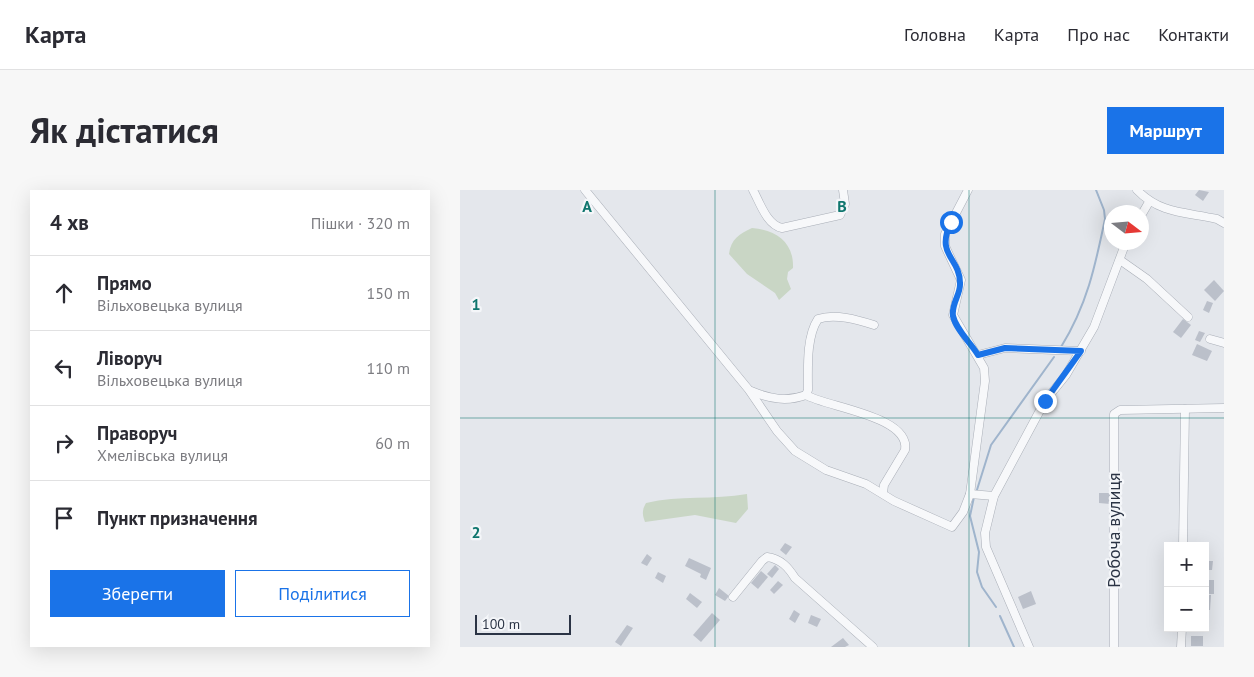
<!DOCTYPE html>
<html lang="uk">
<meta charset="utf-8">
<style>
body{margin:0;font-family:"PT Sans",sans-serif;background:#f7f7f7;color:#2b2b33}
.controls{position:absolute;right:15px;bottom:15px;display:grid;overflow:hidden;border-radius:0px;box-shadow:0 5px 20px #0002}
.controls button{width:45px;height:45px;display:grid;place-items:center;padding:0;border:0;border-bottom:1px solid #e1e1e2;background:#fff;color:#2b2b33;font:25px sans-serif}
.compass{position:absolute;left:644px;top:15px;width:45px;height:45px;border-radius:50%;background:#fff;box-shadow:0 5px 20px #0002;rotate:106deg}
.scale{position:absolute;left:15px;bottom:12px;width:96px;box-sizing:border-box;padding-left:5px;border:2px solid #2b3445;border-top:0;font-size:14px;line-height:18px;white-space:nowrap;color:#2b3445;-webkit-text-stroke:4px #f4f6f9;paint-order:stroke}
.stop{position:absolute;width:15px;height:15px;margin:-11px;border:4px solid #1a73e8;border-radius:50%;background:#fff}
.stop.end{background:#1a73e8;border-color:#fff;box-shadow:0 1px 5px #0008}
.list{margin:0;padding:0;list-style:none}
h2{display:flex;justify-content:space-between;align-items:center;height:65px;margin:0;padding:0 20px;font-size:21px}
h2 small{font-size:16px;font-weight:400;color:#7c7c81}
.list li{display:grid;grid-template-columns:32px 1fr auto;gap:15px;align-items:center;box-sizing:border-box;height:75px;padding:0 20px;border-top:1px solid #e1e1e2}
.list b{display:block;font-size:19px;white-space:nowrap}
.list p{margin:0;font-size:16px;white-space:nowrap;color:#7c7c81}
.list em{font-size:16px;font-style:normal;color:#7c7c81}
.actions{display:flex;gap:10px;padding:15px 20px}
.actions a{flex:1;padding:11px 0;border:1px solid #1a73e8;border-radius:0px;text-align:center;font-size:18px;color:#1a73e8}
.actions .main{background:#1a73e8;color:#fff}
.icon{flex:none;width:28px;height:28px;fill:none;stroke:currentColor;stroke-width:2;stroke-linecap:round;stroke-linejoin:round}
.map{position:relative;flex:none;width:764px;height:457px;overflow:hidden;border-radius:0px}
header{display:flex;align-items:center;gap:30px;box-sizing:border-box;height:70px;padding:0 25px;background:#fff;border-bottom:1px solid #e1e1e2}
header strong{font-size:24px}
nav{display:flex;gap:28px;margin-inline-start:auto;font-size:18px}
.intro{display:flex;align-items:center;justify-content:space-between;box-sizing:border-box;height:120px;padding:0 30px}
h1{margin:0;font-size:35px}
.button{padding:12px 22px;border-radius:0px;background:#1a73e8;color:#fff;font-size:18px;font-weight:700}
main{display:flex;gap:30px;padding:0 30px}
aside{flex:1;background:#fff;border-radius:0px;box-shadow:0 5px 20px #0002}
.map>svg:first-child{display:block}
.green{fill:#c9d6c5}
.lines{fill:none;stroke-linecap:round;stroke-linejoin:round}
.stream{stroke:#9fb4cc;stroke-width:2}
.building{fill:#bbc0ca}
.minor-casing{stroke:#a9aeb7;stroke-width:9}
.minor{stroke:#f7f8fa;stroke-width:8}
.route{stroke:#1a73e8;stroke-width:6}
.grid{fill:none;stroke:#0f766e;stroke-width:1;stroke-opacity:0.55}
.labels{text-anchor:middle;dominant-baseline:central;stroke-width:4.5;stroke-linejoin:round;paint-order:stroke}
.street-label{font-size:18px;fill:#2b3445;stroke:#f4f6f9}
.grid-label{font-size:16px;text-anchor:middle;font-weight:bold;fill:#0f766e;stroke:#f4f6f9;stroke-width:4.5;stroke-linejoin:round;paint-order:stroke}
</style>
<header>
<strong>Карта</strong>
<nav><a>Головна</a><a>Карта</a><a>Про нас</a><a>Контакти</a></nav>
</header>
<div class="intro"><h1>Як дістатися</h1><a class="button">Маршрут</a></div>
<main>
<aside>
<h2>4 хв<small>Пішки · 320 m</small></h2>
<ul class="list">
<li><svg class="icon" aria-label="ahead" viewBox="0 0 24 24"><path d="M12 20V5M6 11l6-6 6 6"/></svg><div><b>Прямо</b><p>Вільховецька вулиця</p></div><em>150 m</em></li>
<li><svg class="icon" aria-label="left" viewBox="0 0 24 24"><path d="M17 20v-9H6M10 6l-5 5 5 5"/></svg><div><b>Ліворуч</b><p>Вільховецька вулиця</p></div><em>110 m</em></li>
<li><svg class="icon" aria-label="right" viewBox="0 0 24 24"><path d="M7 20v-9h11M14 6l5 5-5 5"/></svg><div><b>Праворуч</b><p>Хмелівська вулиця</p></div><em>60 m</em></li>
<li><svg class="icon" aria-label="arrive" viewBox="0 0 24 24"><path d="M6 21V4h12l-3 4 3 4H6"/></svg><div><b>Пункт призначення</b></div></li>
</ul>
<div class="actions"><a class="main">Зберегти</a><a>Поділитися</a></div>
</aside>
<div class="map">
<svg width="764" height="457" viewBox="0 0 764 457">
<rect width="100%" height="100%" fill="#e4e7ec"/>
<g class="green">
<path d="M292,38C316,40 334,52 333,78L328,82L327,89L331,99L319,110L315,103L287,84L269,64C271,49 279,44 292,38Z"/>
<path d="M287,304L288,319L276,333L235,325L185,332C182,324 182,320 186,313C219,305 254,310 287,304Z"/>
</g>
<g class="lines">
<g class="stream">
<path d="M601,157C627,115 635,77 645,29L644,20L636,0"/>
<polyline points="516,303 531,255 594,167"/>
<polyline points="514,307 510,326 519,362 517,382 522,397 536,417"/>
<polyline points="540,426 554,457"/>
</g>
</g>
<g class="building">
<polygon points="739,0 749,2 743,11 735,5"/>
<polygon points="754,90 764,101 755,111 744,100"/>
<polygon points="747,111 753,113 749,123 743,120"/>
<polygon points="723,129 731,135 721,148 713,142"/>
<polygon points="739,141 745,143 740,152 735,150"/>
<polygon points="737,154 752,161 747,171 732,165"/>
<polygon points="639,303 651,303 650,314 639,313"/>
<polygon points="325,353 332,357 326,365 320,360"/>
<polygon points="187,364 192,368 187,376 181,373"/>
<polygon points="229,368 251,378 246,390 240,387 241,384 225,376"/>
<polygon points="745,371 753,371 752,380 745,380"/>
<polygon points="315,375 319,379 312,388 307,384"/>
<polygon points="301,381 308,387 298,399 291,393"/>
<polygon points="198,382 206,386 203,393 195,388"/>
<rect x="745" y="390" width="9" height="14"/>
<polygon points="318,391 323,395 314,404 310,400"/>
<polygon points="259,398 269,406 265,411 255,405"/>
<polygon points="571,401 576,414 563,419 558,407"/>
<polygon points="230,403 242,412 237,418 226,409"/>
<polygon points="745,405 751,405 750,420 745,420"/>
<polygon points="334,420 340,424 335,433 329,429"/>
<polygon points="252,423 260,430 241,452 233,445"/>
<polygon points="351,425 361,429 357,437 348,433"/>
<polygon points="167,435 173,438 161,456 155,452"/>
<rect x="731" y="446" width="12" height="10"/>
<polygon points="383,448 389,455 385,457 371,457"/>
</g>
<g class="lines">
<g class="minor-casing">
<g id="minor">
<polyline points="125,0 289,200 317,241 335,261 366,280 406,294 434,311 492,337 503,322 510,304 525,191 524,178 493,125 501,90 485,56 485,44 508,0"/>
<path d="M293,0C300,13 307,35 322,38L380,25L385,14L383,0"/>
<path d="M677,0C700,24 726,22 757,29L764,33"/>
<polyline points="682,24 689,12"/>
<polyline points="660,70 687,89 728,127"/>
<polyline points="750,149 764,153"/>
<polyline points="518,165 545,158 621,161"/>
<path d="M291,201C310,209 327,212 346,205L348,200C348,178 346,147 358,129C375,123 398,130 414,135"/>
<path d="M346,205C366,217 451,226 445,260L424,295L423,303"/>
<polyline points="510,304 534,306"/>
<polyline points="723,356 725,219"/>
<path d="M273,407L302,371L307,367C321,369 328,377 335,388L413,457"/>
<polyline points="569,457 526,357 525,343 534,306 585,211 606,185 634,137 666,52"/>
<polyline points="654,457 654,224 660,220 764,218"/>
<polyline points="721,457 722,438"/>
</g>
</g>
<use href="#minor" class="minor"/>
</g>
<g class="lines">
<path class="route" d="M491,32C475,66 500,67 500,93C501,104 491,114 493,126C496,140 511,153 518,165L545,158L621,161L585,211"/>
</g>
<path class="grid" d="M255,0V457M509,0V457M0,228H764"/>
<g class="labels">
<g class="street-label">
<text transform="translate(653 340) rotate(-90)">Робоча вулиця</text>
</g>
</g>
<g class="grid-label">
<text x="127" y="22">A</text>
<text x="382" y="22">B</text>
<text x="16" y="120">1</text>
<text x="16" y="348">2</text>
</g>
</svg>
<div class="controls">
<button>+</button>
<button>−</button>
</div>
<svg class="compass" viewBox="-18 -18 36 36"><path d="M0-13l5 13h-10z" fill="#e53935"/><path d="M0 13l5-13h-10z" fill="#7c7c81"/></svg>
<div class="scale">100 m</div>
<div class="stop" style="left:491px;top:32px"></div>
<div class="stop end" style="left:585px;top:211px"></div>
</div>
</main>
